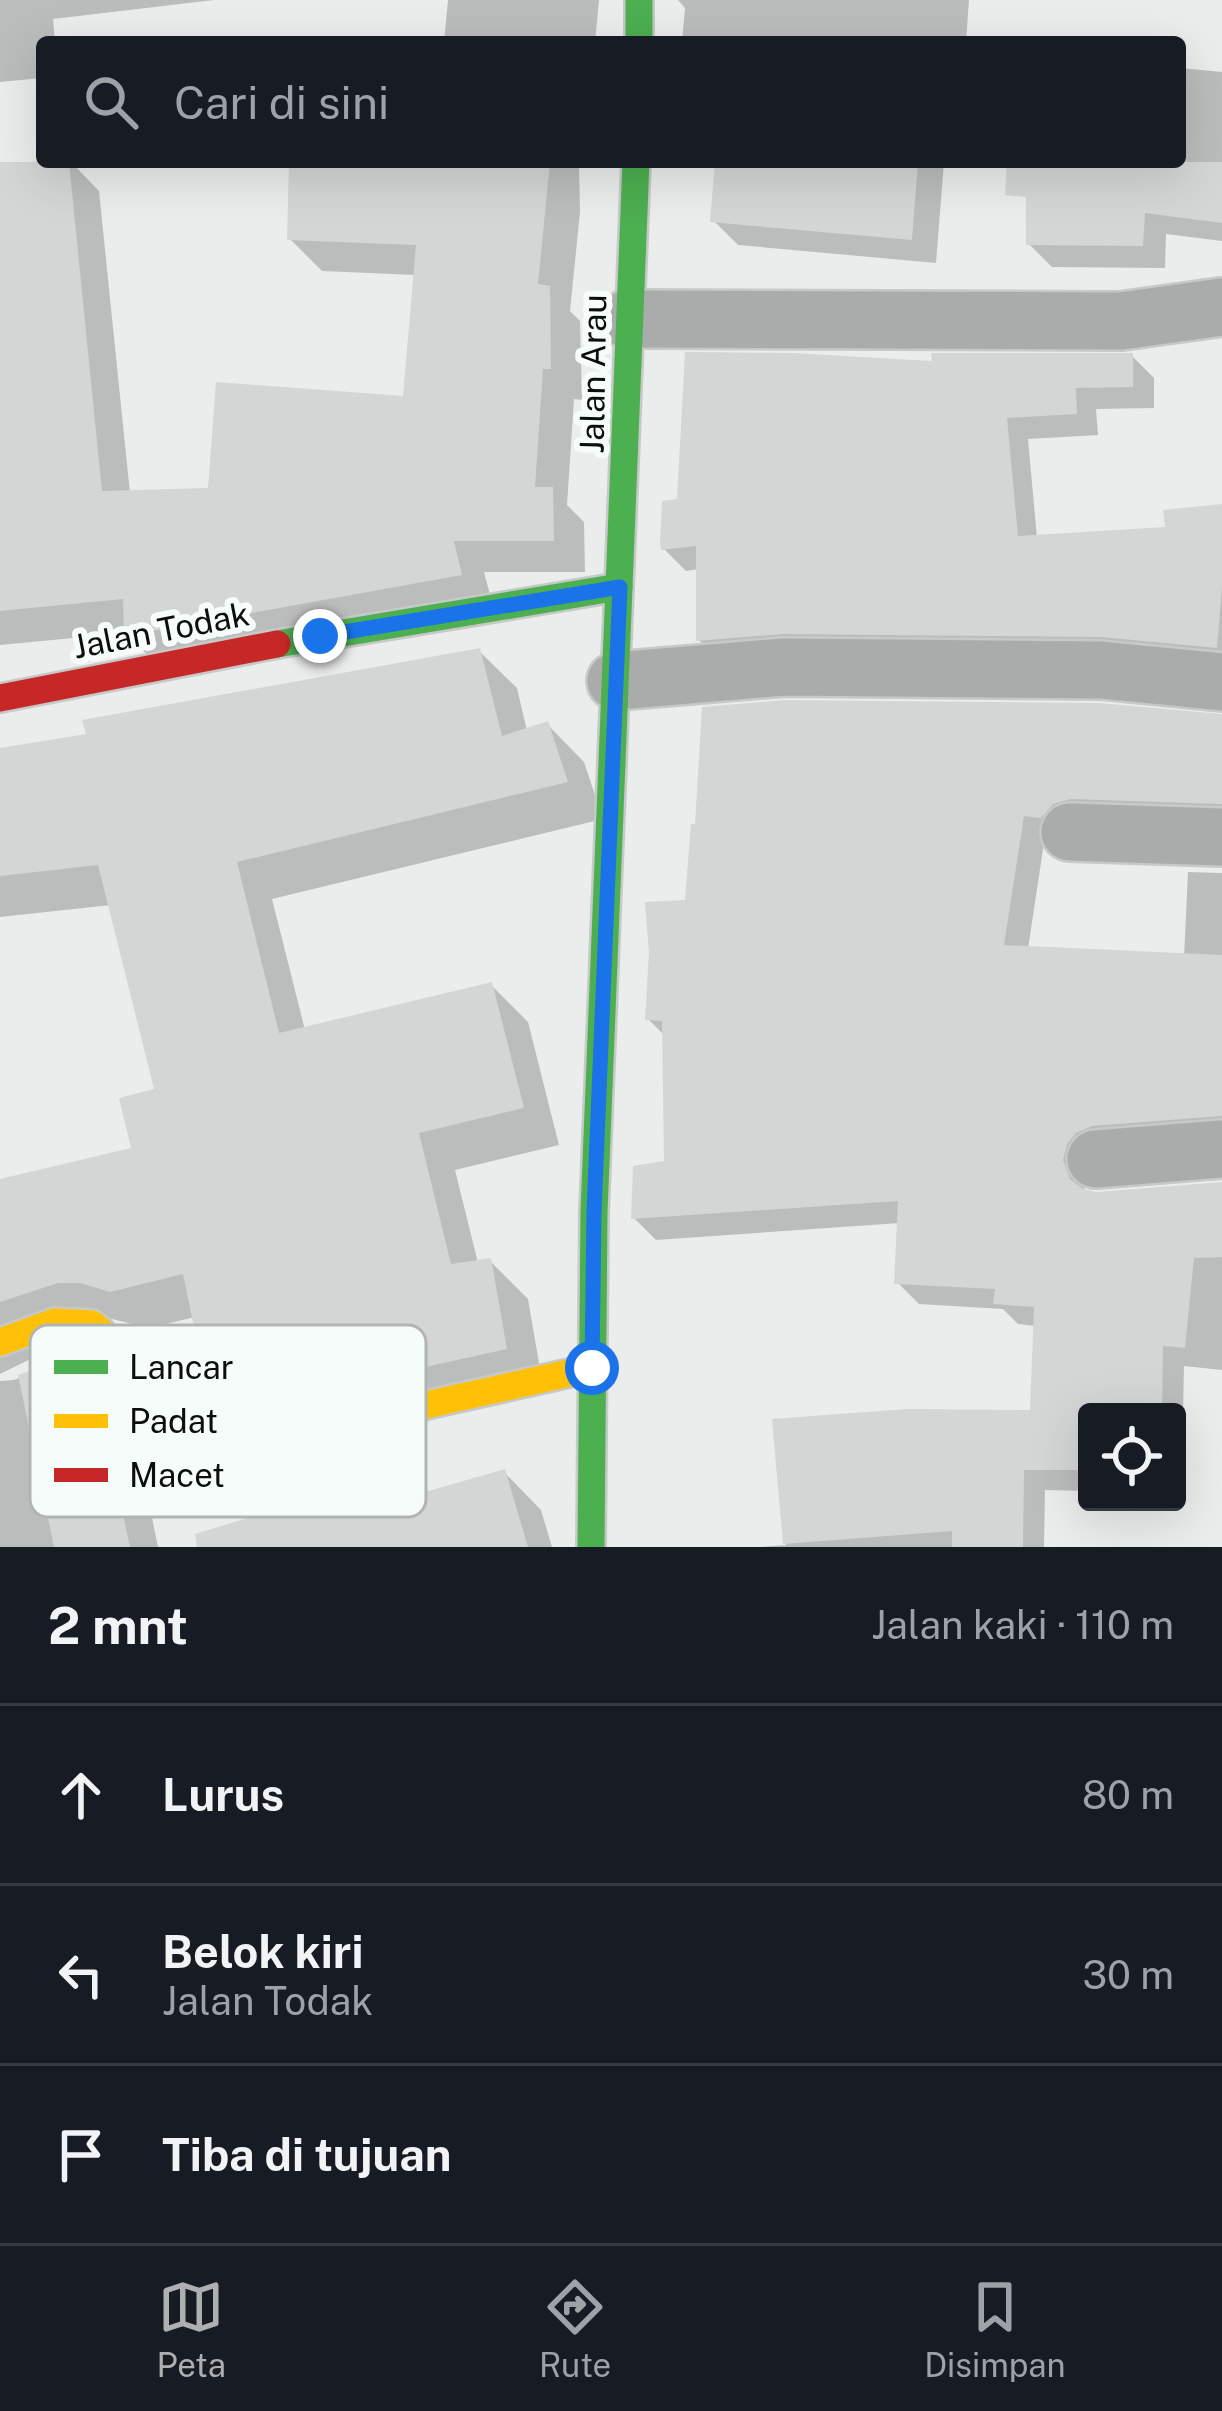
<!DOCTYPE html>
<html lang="id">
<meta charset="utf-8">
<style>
body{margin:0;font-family:"Public Sans",sans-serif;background:#20242c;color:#f1f3f6}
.controls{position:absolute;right:36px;bottom:36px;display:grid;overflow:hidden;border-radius:12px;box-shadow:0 12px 48px #0002}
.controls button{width:108px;height:108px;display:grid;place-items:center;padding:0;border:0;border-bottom:3px solid #363941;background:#171b24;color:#f1f3f6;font:60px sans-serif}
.stop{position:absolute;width:36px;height:36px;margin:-27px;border:9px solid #1a73e8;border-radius:50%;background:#fff}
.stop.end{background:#1a73e8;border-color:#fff;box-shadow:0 3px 12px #0008}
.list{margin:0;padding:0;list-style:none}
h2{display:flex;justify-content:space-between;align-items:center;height:156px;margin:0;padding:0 48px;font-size:51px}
h2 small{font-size:39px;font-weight:400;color:#9ea1a6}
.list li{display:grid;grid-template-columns:78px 1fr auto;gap:36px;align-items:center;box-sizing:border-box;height:180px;padding:0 48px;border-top:3px solid #363941}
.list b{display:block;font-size:45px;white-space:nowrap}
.list p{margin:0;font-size:39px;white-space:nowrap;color:#9ea1a6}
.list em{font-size:39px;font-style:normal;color:#9ea1a6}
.icon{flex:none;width:66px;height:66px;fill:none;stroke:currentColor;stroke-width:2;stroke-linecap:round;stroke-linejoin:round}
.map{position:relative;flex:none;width:1222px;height:1547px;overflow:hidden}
.search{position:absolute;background:#171b24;box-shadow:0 12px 48px #0002;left:36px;right:36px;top:36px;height:132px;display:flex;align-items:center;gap:30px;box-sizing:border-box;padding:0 42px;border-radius:12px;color:#9ea1a6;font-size:45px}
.sheet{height:696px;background:#171b24}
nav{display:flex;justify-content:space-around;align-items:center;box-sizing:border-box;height:168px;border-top:3px solid #363941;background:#171b24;font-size:33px;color:#9ea1a6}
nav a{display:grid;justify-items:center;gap:6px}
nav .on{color:#adafb0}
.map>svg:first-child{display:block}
.shadow{fill:#0003}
.building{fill:#d4d5d5}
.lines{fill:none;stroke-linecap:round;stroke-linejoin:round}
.street-casing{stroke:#c7c8c8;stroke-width:62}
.fast-casing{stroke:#c7c8c8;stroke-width:32}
.slow-casing{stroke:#c7c8c8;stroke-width:32}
.jam-casing{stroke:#c7c8c8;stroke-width:32}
.street{stroke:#aaacab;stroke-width:57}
.fast{stroke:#4caf50;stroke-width:27}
.slow{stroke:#ffc107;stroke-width:27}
.jam{stroke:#c62828;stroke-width:27}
.route{stroke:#1a73e8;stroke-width:15}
.labels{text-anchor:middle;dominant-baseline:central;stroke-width:12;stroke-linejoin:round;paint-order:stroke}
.street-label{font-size:33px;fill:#0c0e0d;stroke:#f6fcfa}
.key{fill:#f6fcfa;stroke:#b0b5b3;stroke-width:3}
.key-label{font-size:33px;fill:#0c0e0d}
</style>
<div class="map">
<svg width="1222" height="1547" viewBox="0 0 1222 1547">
<rect width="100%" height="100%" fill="#eaedec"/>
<g class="shadow">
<polygon points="0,0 214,0 53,19 55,42 42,42 42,78 0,82"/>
<polygon points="448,0 599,0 595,42 444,42"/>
<polygon points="678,0 969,0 966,42 682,42 685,8"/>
<polygon points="1180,68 1222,72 1222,241 1166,234 1165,268 1052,267 1029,244 1029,162 1180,162"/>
<polygon points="42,161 71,162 99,191 130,493 211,491 406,400 416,275 322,271 290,239 292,162 583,162 579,164 580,212 570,311 580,321 582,400 574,399 567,505 584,522 585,572 484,572 493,606 159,667 126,633 0,645 0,165"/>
<polygon points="718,162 944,162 936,263 738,245 713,220"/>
<polygon points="1132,356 1154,378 1154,408 1096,409 1098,435 1028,439 1037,538 1169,530 1222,507 1222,667 721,662 699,640 699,569 686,571 664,549 680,502 935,364"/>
<polygon points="479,651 517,688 527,731 547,724 584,762 603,819 272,899 305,1030 491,985 528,1022 559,1145 455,1170 478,1263 490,1261 528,1299 543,1386 252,1450 215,1413 195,1317 149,1328 112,1319 0,1374 0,1183 135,1150 158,1091 111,905 0,917 0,751 90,736"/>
<polygon points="1222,717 1222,824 1045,836 1028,949 1184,957 1188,872 1222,873 1222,1138 1088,1166 1084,1187 1086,1193 1222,1185 1222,1370 1184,1366 1182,1461 1177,1461 1177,1412 1087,1412 1087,1491 1045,1490 1044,1547 759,1547 786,1545 775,1422 1033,1413 1036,1326 1018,1324 1003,1309 919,1304 897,1282 900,1223 656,1240 634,1218 667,1164 665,1036 648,1019 688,903"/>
<polygon points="63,1362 76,1363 114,1401 147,1493 158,1547 0,1547 0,1381 14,1380"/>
<polygon points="504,1472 541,1510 552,1547 225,1547 385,1479 406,1501"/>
</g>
<g class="building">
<polygon points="0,162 69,162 102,491 208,488 216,382 403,396 416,245 287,240 289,162 550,162 538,284 550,286 551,369 543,369 535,487 553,487 554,541 454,541 462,575 124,636 123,599 0,611"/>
<polygon points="715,162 918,162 912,240 710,222"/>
<polygon points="1007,162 1222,162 1222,223 1145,213 1143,246 1026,245 1026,197 1005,195"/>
<polygon points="685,352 791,353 932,361 931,353 1133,353 1133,387 1076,388 1077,414 1007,418 1018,536 1165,527 1163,510 1222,504 1222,586 1217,648 1101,637 784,634 696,641 696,546 661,550 660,542 662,501 677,499"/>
<polygon points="480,648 502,736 548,721 568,782 237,862 279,1033 492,982 524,1108 419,1133 451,1264 491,1258 507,1349 212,1414 183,1274 110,1292 80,1283 58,1283 0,1302 0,1179 131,1148 119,1098 154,1089 98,865 0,876 0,748 86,734 82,720"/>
<polygon points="785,700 1099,703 1222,714 1222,804 1071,799 1053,804 1041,818 1024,816 1004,945 1222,955 1222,1116 1092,1126 1076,1133 1067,1144 1063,1160 1070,1179 1083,1189 1097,1192 1222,1182 1222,1257 1194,1258 1185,1348 1163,1346 1162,1412 1087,1412 1087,1470 1024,1470 1023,1547 952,1547 952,1531 783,1544 772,1419 907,1409 1030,1410 1034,1307 993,1304 995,1289 894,1284 898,1201 631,1219 633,1166 664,1161 662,1021 645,1020 649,953 645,902 685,900 691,824 695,824 702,707"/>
<polygon points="70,1358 81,1365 99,1429 110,1453 130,1547 54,1547 18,1375"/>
<polygon points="505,1469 528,1547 197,1547 195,1534 386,1476 394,1501"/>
</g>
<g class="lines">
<g class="street-casing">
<g id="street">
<polyline points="627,319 1121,321 1222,307"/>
<polyline points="616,681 784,667 1101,670 1222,682"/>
<polyline points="1070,832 1222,837"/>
<polyline points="1096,1159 1222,1149"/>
</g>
</g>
<g class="fast-casing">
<g id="fast">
<polyline points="639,0 639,42"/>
<polyline points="277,644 619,587"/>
<polyline points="591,1547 594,1212 636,162"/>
</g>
</g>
<g class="slow-casing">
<path id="slow" d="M0,1342L55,1322L92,1324C151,1366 100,1440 192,1457L592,1368"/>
</g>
<g class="jam-casing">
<polyline id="jam" points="0,698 277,644"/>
</g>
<use href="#street" class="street"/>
<use href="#fast" class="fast"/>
<use href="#slow" class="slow"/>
<use href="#jam" class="jam"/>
</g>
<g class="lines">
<polyline class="route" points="320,636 620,587 594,1212 592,1368"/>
</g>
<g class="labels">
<g class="street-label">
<text transform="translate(593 374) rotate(-89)">Jalan Arau</text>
<text transform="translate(161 630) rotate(-11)">Jalan Todak</text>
</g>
</g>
<rect x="30" y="1325" width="396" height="192" rx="18" class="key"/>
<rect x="54" y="1360" width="54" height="14" fill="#4caf50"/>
<rect x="54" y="1414" width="54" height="14" fill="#ffc107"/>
<rect x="54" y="1468" width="54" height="14" fill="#c62828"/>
<g class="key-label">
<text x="129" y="1379">Lancar</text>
<text x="129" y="1433">Padat</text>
<text x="129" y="1487">Macet</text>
</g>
</svg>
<div class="controls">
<button><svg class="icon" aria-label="locate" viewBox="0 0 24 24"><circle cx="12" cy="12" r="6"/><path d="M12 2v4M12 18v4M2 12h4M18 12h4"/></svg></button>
</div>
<div class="stop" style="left:592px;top:1368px"></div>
<div class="stop end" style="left:320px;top:636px"></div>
<div class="search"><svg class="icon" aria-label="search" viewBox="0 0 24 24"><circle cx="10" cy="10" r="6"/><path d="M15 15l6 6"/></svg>Cari di sini</div>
</div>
<section class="sheet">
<h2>2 mnt<small>Jalan kaki · 110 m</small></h2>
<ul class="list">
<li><svg class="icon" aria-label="ahead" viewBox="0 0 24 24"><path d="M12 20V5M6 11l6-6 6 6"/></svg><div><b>Lurus</b></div><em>80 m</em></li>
<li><svg class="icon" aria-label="left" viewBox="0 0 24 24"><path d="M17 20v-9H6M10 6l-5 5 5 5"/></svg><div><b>Belok kiri</b><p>Jalan Todak</p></div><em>30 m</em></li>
<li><svg class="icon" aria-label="arrive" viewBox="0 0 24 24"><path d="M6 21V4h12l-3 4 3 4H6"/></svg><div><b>Tiba di tujuan</b></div></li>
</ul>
</section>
<nav>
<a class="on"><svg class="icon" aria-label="map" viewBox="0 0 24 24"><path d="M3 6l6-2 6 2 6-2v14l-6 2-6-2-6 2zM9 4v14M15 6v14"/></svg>Peta</a>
<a><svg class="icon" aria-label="directions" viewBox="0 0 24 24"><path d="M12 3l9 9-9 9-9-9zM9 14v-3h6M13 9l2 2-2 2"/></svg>Rute</a>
<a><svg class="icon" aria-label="saved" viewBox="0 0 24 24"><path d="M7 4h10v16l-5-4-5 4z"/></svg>Disimpan</a>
</nav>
